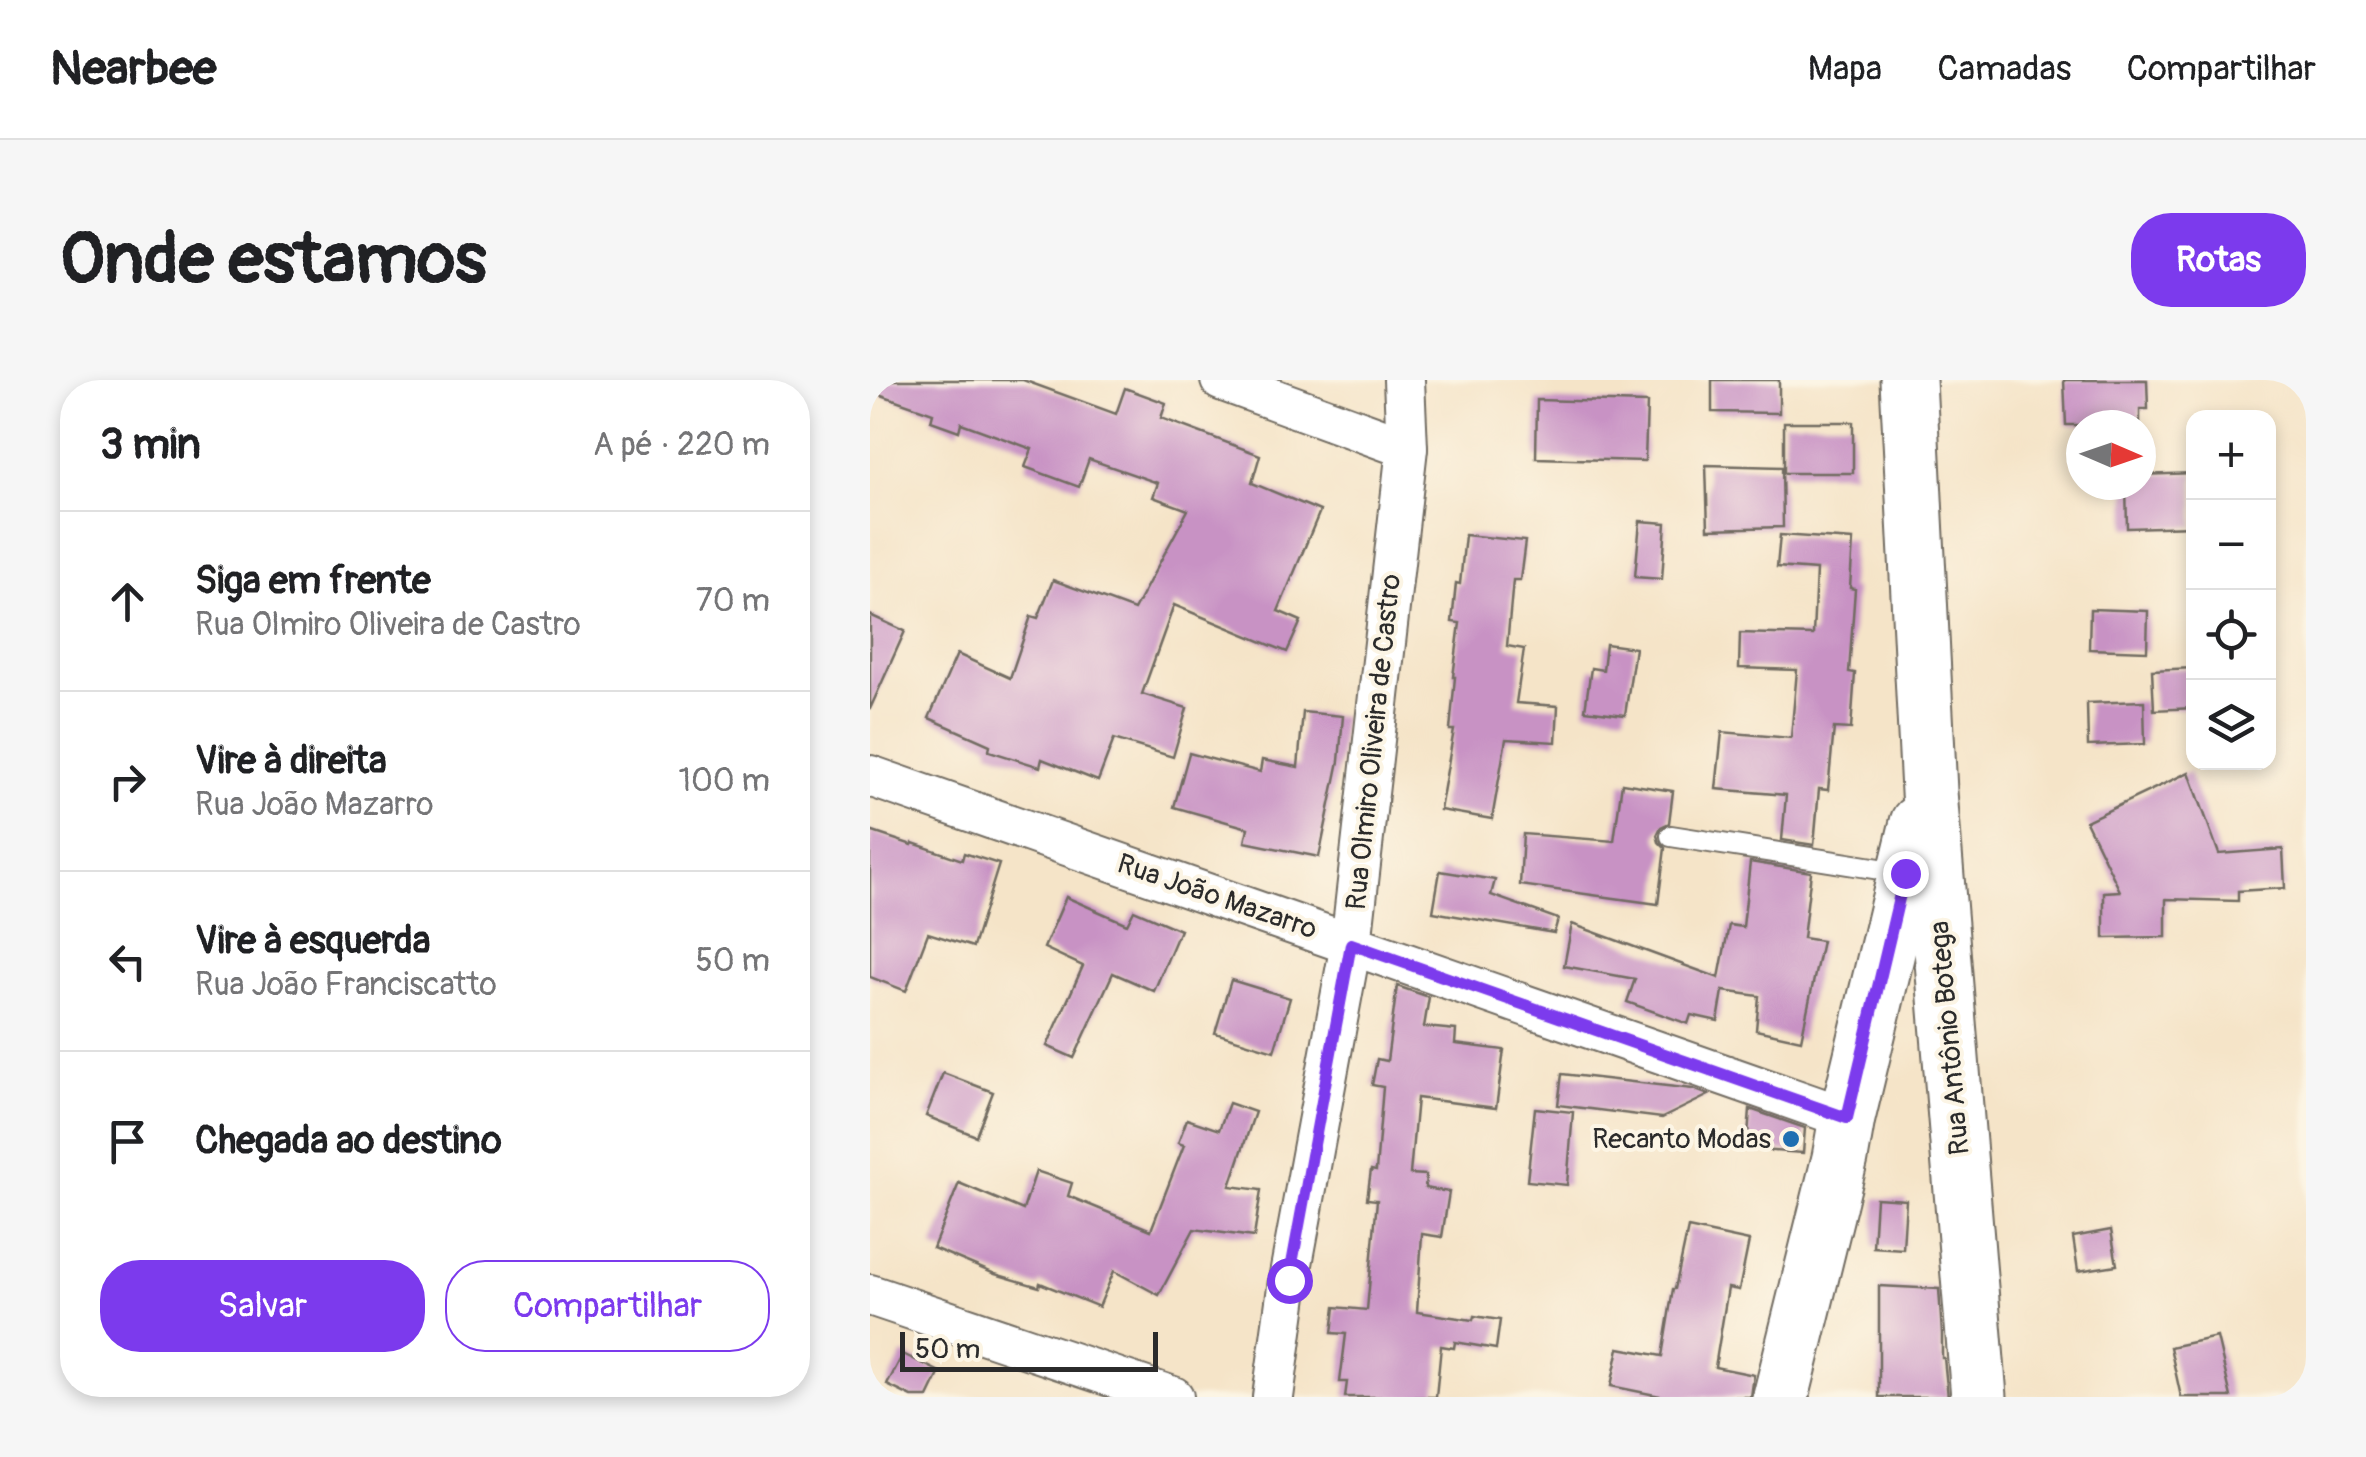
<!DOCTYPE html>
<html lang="pt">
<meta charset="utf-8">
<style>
body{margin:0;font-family:Pangolin,sans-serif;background:#f6f6f6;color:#202124}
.controls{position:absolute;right:30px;top:30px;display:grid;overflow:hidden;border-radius:20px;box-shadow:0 5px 15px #0003}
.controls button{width:90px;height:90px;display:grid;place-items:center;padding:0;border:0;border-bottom:2px solid #e0e0e0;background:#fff;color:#202124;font:50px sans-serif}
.compass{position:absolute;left:1196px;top:30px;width:90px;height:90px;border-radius:50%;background:#fff;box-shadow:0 5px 15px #0003;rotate:92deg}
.scale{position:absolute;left:30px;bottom:25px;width:258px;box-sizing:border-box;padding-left:10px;border:5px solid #2b2b2b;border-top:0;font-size:28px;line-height:35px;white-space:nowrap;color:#2b2b2b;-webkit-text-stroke:8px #fcf5e5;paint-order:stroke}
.stop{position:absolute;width:30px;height:30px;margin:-22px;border:8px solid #7c3aed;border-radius:50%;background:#fff}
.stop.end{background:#7c3aed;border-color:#fff;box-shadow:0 2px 10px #0008}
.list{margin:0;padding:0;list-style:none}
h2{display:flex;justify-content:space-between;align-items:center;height:130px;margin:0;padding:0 40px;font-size:42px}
h2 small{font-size:32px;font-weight:400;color:#757577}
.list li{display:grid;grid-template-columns:65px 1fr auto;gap:30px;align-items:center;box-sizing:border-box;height:180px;padding:0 40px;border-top:2px solid #e0e0e0}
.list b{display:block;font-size:38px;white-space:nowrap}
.list p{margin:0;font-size:32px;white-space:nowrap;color:#757577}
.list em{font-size:32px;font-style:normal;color:#757577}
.actions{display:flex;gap:20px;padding:30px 40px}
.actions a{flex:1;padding:22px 0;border:2px solid #7c3aed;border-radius:40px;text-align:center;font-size:35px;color:#7c3aed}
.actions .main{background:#7c3aed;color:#fff}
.icon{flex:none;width:55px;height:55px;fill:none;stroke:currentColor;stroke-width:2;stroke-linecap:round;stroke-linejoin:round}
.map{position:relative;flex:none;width:1436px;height:1017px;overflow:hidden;border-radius:40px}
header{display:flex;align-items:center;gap:60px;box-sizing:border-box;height:140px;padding:0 50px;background:#fff;border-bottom:2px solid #e0e0e0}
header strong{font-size:48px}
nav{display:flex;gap:55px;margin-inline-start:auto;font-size:35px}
.intro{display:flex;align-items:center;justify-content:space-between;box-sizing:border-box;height:240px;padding:0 60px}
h1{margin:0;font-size:70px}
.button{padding:25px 45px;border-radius:40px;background:#7c3aed;color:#fff;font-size:35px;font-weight:700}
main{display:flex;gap:60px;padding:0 60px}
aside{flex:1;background:#fff;border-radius:40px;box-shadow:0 5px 15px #0003}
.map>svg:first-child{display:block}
.building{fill:#c892c4}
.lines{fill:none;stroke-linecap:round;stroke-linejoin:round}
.lane-casing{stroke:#726c62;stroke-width:24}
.street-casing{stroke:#726c62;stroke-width:44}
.secondary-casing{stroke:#726c62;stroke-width:59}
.lane{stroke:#fff;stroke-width:20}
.street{stroke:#fff;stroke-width:40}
.secondary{stroke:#fff;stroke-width:55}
.route{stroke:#7c3aed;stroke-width:12}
.poi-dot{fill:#1f6fb2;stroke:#fcf5e5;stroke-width:4}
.labels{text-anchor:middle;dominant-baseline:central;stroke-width:8;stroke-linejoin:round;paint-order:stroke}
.street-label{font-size:28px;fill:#2b2b2b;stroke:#fcf5e5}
.poi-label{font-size:28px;fill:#2b2b2b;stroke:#fcf5e5;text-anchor:end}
</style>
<header>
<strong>Nearbee</strong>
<nav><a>Mapa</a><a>Camadas</a><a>Compartilhar</a></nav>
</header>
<div class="intro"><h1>Onde estamos</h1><a class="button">Rotas</a></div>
<main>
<aside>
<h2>3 min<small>A pé · 220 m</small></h2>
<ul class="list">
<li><svg class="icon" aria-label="ahead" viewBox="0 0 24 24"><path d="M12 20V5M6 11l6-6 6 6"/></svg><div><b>Siga em frente</b><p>Rua Olmiro Oliveira de Castro</p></div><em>70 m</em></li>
<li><svg class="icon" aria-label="right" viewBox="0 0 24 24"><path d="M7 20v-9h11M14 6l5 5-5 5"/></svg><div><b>Vire à direita</b><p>Rua João Mazarro</p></div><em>100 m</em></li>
<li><svg class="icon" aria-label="left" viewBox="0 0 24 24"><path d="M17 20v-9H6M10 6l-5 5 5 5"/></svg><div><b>Vire à esquerda</b><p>Rua João Franciscatto</p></div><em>50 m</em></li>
<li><svg class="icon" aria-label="arrive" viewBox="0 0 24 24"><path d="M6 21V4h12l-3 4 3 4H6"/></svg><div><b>Chegada ao destino</b></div></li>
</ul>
<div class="actions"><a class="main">Salvar</a><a>Compartilhar</a></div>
</aside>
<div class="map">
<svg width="1436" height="1017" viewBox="0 0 1436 1017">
<rect width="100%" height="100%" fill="#fcf5e5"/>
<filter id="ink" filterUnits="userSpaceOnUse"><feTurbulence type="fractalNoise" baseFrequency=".01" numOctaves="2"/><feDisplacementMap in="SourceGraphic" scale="20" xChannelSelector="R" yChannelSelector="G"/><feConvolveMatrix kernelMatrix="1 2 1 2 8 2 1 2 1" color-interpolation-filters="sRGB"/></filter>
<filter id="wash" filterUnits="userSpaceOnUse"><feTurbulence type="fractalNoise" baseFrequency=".0048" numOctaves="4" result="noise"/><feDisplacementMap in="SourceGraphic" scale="40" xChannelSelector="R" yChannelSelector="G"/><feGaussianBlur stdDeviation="2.25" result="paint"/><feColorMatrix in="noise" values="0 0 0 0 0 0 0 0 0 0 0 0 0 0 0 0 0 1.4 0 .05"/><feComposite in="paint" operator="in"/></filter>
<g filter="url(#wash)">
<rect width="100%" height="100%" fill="#f5e4c8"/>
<g id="blocks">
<g class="building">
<polygon points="0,0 153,0 246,34 255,8 296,23 291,38 390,75 382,103 450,131 408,231 431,241 417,272 304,225 272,314 317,328 303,377 244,359 228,401 172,379 170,387 119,371 120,365 59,338 87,274 140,298 161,236 168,238 183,200 264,230 318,130 283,117 288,103 219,79 209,107 155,87 162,69 91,43 89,51 61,41 63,33 0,11"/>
<polygon points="842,0 909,0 909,33 842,32"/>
<polygon points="1194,0 1277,0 1278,29 1270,29 1270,45 1196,45"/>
<polygon points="667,20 777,23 775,81 666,78"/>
<rect x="914" y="42" width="69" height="51"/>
<polygon points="836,85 912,87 913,147 838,149"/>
<polygon points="1324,93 1324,146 1257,148 1256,105 1271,105 1271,95"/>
<polygon points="770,141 796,143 792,199 765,197"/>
<polygon points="595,155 655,161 650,200 643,200 637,266 654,269 646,323 688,326 686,362 636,359 622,439 570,430 584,350 580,350 585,297 583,297 590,243 582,242 586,203 590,204"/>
<polygon points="910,155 983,160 980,208 985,209 979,292 985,293 981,349 964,348 958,410 949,409 944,465 912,460 916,415 846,409 852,352 921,358 927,290 869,288 870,253 943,255 946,190 907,187"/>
<polygon points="1220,229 1278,231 1277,271 1219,269"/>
<polygon points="0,235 35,251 0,329"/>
<polygon points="736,264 765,268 755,335 715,330 721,288 733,290"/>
<polygon points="1324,288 1324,328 1284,330 1282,290"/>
<polygon points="1274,321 1275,364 1218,366 1217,323"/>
<polygon points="433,332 473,336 469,381 449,477 375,462 378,448 304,427 319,373 390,392 392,380 428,387"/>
<polygon points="1319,392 1349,474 1413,469 1415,508 1368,511 1368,521 1296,519 1296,557 1234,558 1234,512 1250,511 1216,441"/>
<polygon points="752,403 803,411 799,443 791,447 787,455 789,462 795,468 788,524 650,505 653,454 744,461"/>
<polygon points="0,451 42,465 43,463 92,480 94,473 129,484 103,567 58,553 36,611 0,597"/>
<polygon points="880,482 941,492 933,558 952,561 931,660 886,650 889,616 853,611 848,641 821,635 818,644 757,622 765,599 694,586 702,544 849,598 859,545 873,547"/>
<polygon points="570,491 625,500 621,515 688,539 684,553 563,532"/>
<polygon points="196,517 257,544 264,530 310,550 284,611 243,593 204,678 177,666 213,586 174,568"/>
<polygon points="361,600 420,618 404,671 345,653"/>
<polygon points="527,606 559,617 554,647 586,650 585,664 634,670 626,728 547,718 540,794 556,795 555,808 579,812 572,857 552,854 547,932 603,940 604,936 630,940 626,969 585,962 584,968 571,966 566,1017 475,1017 477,1002 470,1002 476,954 462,953 465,927 497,930 507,820 497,819 501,790 506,791 513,707 502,705 507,679 517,681"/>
<polygon points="73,693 123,712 106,756 56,736"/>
<polygon points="692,694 823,709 839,715 792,738 688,725"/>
<polygon points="359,723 385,732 360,806 391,810 384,857 324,849 289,915 244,891 229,927 170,903 169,907 125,894 63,868 89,803 153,830 166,791 202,803 198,816 281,850 314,765 308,763 317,739 349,750"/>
<polygon points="665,728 703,732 697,805 657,801"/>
<polygon points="880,729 935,748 933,773 877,769"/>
<polygon points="1006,818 1036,820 1033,869 1003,867"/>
<polygon points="818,848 879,861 869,910 858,908 845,987 884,995 881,1017 795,1017 741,1006 749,968 792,976 803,909 805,909"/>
<polygon points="1241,850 1247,885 1208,891 1203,857"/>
<polygon points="1009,906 1069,909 1072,954 1072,978 1074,978 1078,1017 1009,1017"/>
<polygon points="1347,957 1361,1017 1311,1017 1300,967"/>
<polygon points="33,974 70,992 58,1017 42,1017 17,1005"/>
</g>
</g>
</g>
<g filter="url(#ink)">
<use href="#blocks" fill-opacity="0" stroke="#726c62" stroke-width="2.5"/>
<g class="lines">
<g class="lane-casing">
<polyline id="lane" points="801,456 1035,493"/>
</g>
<g class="street-casing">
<g id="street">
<polyline points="351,0 537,68"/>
<polyline points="0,396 977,738"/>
<polyline points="0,915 303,1017"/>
<polyline points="403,1017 419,900 481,564 537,68 534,0"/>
</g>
</g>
<g class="secondary-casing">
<g id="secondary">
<polyline points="1038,0 1059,412 1109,1017"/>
<polyline points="911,1017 970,778 977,738 1048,443"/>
</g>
</g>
<use href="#lane" class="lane"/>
<use href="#street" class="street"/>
<use href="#secondary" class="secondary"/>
</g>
</g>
<g class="lines" filter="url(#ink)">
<polyline class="route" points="419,900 481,564 977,738 1035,493"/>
</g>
<circle class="poi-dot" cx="921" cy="759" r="10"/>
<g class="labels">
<g class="street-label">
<text transform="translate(504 362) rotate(-84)">Rua Olmiro Oliveira de Castro</text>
<text transform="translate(347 517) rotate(19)">Rua João Mazarro</text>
<text transform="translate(1080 658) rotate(-95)">Rua Antônio Botega</text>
</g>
<g class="poi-label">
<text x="901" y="759">Recanto Modas</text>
</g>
</g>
</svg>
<div class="controls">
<button>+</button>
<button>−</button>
<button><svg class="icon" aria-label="locate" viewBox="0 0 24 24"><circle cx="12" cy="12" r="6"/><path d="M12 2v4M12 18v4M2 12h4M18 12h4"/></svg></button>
<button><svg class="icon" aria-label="layers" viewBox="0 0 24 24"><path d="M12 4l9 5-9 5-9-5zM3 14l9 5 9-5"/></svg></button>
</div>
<svg class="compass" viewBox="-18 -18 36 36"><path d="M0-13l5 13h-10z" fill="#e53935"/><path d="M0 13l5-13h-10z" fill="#757577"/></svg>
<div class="scale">50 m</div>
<div class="stop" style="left:419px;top:900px"></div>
<div class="stop end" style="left:1035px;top:493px"></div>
</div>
</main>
